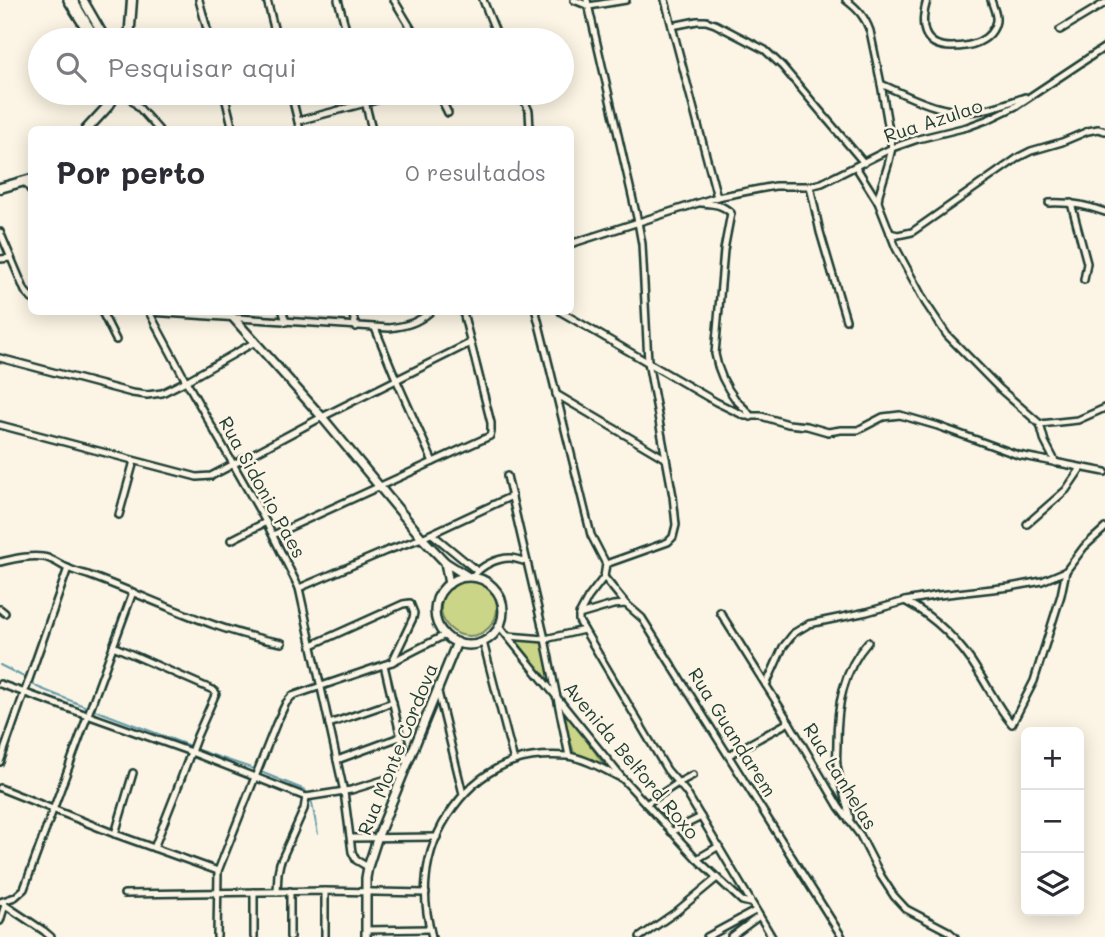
<!DOCTYPE html>
<html lang="pt">
<meta charset="utf-8">
<style>
body{margin:0;font-family:Mali,sans-serif;background:#f7f7f7;color:#2b2b33}
.controls{position:absolute;right:21px;bottom:21px;display:grid;overflow:hidden;border-radius:10px;box-shadow:0 4px 18px #0003}
.controls button{width:63px;height:63px;display:grid;place-items:center;padding:0;border:0;border-bottom:2px solid #e1e1e2;background:#fff;color:#2b2b33;font:35px sans-serif}
.list{margin:0;padding:0;list-style:none}
h2{display:flex;justify-content:space-between;align-items:center;height:91px;margin:0;padding:0 28px;font-size:30px}
h2 small{font-size:23px;font-weight:400;color:#7c7c81}
.icon{flex:none;width:38px;height:38px;fill:none;stroke:currentColor;stroke-width:2;stroke-linecap:round;stroke-linejoin:round}
.map{position:relative;flex:none;width:1105px;height:937px;overflow:hidden}
.search{position:absolute;background:#fff;box-shadow:0 4px 18px #0003;left:28px;top:28px;width:546px;height:77px;display:flex;align-items:center;gap:18px;box-sizing:border-box;padding:0 24px;border-radius:38px;color:#7c7c81;font-size:26px}
.panel{position:absolute;background:#fff;box-shadow:0 4px 18px #0003;left:28px;top:126px;width:546px;height:189px;border-radius:10px}
.map>svg:first-child{display:block}
.green{fill:#cad588;stroke:#74895e;stroke-width:2}
.lines{fill:none;stroke-linecap:round;stroke-linejoin:round}
.stream{stroke:#669caa;stroke-width:2}
.street-casing{stroke:#1f3d34;stroke-width:10}
.secondary-casing{stroke:#1f3d34;stroke-width:12}
.primary-casing{stroke:#1f3d34;stroke-width:13}
.street{stroke:#fcf5e5;stroke-width:5}
.secondary{stroke:#fcf5e5;stroke-width:7}
.primary{stroke:#fcf5e5;stroke-width:8}
.labels{text-anchor:middle;dominant-baseline:central;stroke-width:5;stroke-linejoin:round;paint-order:stroke}
.street-label{font-size:19px;fill:#1f3d34;stroke:#fcf5e5}
</style>
<div class="map">
<svg width="1105" height="937" viewBox="0 0 1105 937">
<rect width="100%" height="100%" fill="#fcf5e5"/>
<filter id="ink" filterUnits="userSpaceOnUse"><feTurbulence type="fractalNoise" baseFrequency=".0143" numOctaves="2"/><feDisplacementMap in="SourceGraphic" scale="14" xChannelSelector="R" yChannelSelector="G"/><feConvolveMatrix kernelMatrix="1 2 1 2 8 2 1 2 1" color-interpolation-filters="sRGB"/></filter>
<g filter="url(#ink)">
<g class="green">
<circle cx="469" cy="608" r="28"/>
<polygon points="516,640 541,640 557,698 607,769 574,753 557,698"/>
</g>
<g class="lines">
<g class="stream">
<polyline points="0,665 26,678"/>
<polyline points="31,682 37,687 79,704 190,746"/>
<polyline points="195,749 251,768 305,790 312,803 318,834"/>
</g>
<g class="street-casing">
<g id="street">
<polyline points="74,0 95,35"/>
<polyline points="199,0 210,40"/>
<polyline points="267,0 277,40"/>
<polyline points="338,0 349,40"/>
<polyline points="394,0 418,40"/>
<polyline points="483,0 499,40"/>
<polyline points="574,0 589,6 626,0"/>
<polyline points="665,0 717,197"/>
<path d="M846,0C858,9 865,17 870,31L881,84L892,148L888,165L879,194L878,202L896,248L925,302L947,335L1000,389L1040,424L1045,442L1056,463"/>
<path d="M927,0C920,24 921,47 952,47C969,47 992,42 996,21C997,14 993,7 991,0"/>
<polyline points="672,26 697,21 706,21 715,24 765,50 782,66 864,163"/>
<polyline points="1060,30 1105,3"/>
<path d="M881,84C913,98 946,117 982,110C997,107 1011,102 1025,97"/>
<polyline points="126,93 159,130"/>
<polyline points="224,93 233,130"/>
<polyline points="291,93 300,130"/>
<polyline points="363,93 372,130"/>
<polyline points="438,93 448,113"/>
<polyline points="521,93 529,111 530,130"/>
<polyline points="298,121 403,93"/>
<polyline points="856,167 878,202"/>
<polyline points="25,182 32,192"/>
<polyline points="810,186 820,232 846,320"/>
<path d="M701,203C713,204 722,204 731,213L724,250L715,354C718,371 725,386 736,400C741,406 748,410 751,417"/>
<path d="M1049,203C1069,202 1086,205 1105,212"/>
<polyline points="1071,203 1087,263 1084,280"/>
<polyline points="0,232 25,291 32,299"/>
<polyline points="890,233 898,235 912,232 1019,157 1031,151 1062,142 1088,131 1098,129 1105,131"/>
<polyline points="570,244 717,197 775,186 810,186 822,183 892,148 918,139 967,127 989,119 1016,106 1105,47"/>
<polyline points="0,259 11,258"/>
<polyline points="102,312 116,340"/>
<polyline points="149,312 186,381 266,522 299,588 344,792 352,852 356,860 368,867"/>
<path d="M150,312L389,328C406,326 417,323 430,312"/>
<polyline points="283,312 286,322"/>
<polyline points="352,312 356,327"/>
<polyline points="536,312 591,535 606,564"/>
<polyline points="561,312 716,402 745,416 761,416 788,424 807,426 828,432 841,430 858,430 883,417 900,415 938,426 1018,455 1105,472"/>
<polyline points="375,328 396,379 433,462"/>
<polyline points="0,358 132,393 147,395 162,393 186,381 255,342"/>
<polyline points="556,394 666,459"/>
<polyline points="1040,424 1078,420 1105,408"/>
<polyline points="0,425 197,477 211,476 234,464 322,417 470,343"/>
<polyline points="507,476 545,639 569,756"/>
<polyline points="119,515 134,461"/>
<polyline points="1027,524 1066,490 1081,468"/>
<polyline points="432,534 477,571"/>
<polyline points="273,535 490,436 491,432 491,423 463,312"/>
<polyline points="231,540 266,522"/>
<path d="M0,562C14,559 29,555 43,557C52,558 59,564 67,568C74,571 81,573 88,575C152,598 215,632 282,643"/>
<path d="M473,577C480,566 497,558 510,558C515,558 522,561 527,562"/>
<polyline points="604,577 626,604"/>
<polyline points="299,588 386,551 422,538 512,496"/>
<path d="M905,601C936,618 961,643 979,673C990,690 998,708 1012,724L1034,681L1061,595L1066,571"/>
<polyline points="0,609 5,613"/>
<polyline points="720,612 789,722 839,807 860,835 881,876 894,896 906,909 948,931 955,937"/>
<polyline points="579,615 588,598 604,577 606,564 668,542 673,537 676,525 673,496 648,362 642,244 638,222 587,0"/>
<polyline points="500,627 623,779 697,859 742,901 750,903"/>
<polyline points="508,636 545,639 584,630"/>
<polyline points="483,642 514,761"/>
<polyline points="312,645 403,604 410,603 414,613 413,618 392,662"/>
<polyline points="113,646 213,690 216,693 197,736 176,792 154,848"/>
<polyline points="384,665 407,764"/>
<polyline points="0,684 191,752 306,797 351,790 403,774"/>
<polyline points="766,685 783,647 794,633 809,624 867,612 905,601 939,595 1010,587 1042,581 1066,571 1084,547 1105,528"/>
<polyline points="438,692 463,794"/>
<polyline points="329,724 393,702"/>
<polyline points="729,755 789,722"/>
<polyline points="337,760 400,737"/>
<polyline points="0,762 68,568"/>
<polyline points="0,788 115,834 218,871"/>
<polyline points="646,804 678,783 693,775"/>
<path d="M850,818C846,801 840,783 837,765C836,758 837,750 837,743C837,706 843,670 868,642"/>
<polyline points="671,832 701,817"/>
<polyline points="115,834 133,773"/>
<polyline points="351,838 437,837"/>
<polyline points="697,859 719,846"/>
<polyline points="290,891 290,937"/>
<polyline points="325,891 325,937"/>
<polyline points="254,892 254,937"/>
<polyline points="277,892 278,873 280,863 304,809 306,797"/>
<polyline points="124,894 325,891 426,893"/>
<polyline points="0,902 15,897 24,889 133,592"/>
<polyline points="3,902 5,905 44,931 51,937"/>
<polyline points="0,921 5,905"/>
<polyline points="366,930 430,929"/>
<polyline points="217,937 218,871 276,724 286,703 292,696 392,662 445,635"/>
<path d="M432,937C427,918 424,898 426,879C430,829 466,777 514,761C529,756 551,755 567,756C585,758 605,770 621,778"/>
<polyline points="640,937 676,912 717,878"/>
<polyline points="707,937 755,911"/>
<polyline points="731,937 758,917"/>
<polyline points="772,937 686,792 667,770 579,621 579,615 613,605 626,604 642,618 842,937"/>
</g>
</g>
<g class="secondary-casing">
<g id="secondary">
<polyline points="68,0 93,40"/>
<polyline points="83,0 106,40"/>
<polyline points="228,312 322,417 422,538 445,562 467,576"/>
<polyline points="445,562 449,584"/>
<circle cx="469" cy="611" r="34"/>
<polyline points="366,937 366,878 368,867 378,836 457,642"/>
</g>
</g>
<g class="primary-casing">
<g id="primary">
<polyline points="129,40 132,0"/>
<polyline points="86,130 109,105 117,93"/>
<polyline points="0,188 32,179"/>
</g>
</g>
<use href="#street" class="street"/>
<use href="#secondary" class="secondary"/>
<use href="#primary" class="primary"/>
</g>
</g>
<g class="labels">
<g class="street-label">
<text transform="translate(933 120) rotate(-18)">Rua Azulao</text>
<text transform="translate(263 487) rotate(61)">Rua Sidonio Paes</text>
<text transform="translate(733 732) rotate(58)">Rua Guandarem</text>
<text transform="translate(397 749) rotate(-68)">Rua Monte Cordova</text>
<text transform="translate(632 760) rotate(50)">Avenida Belford Roxo</text>
<text transform="translate(841 776) rotate(58)">Rua Lanhelas</text>
</g>
</g>
</svg>
<div class="controls">
<button>+</button>
<button>−</button>
<button><svg class="icon" aria-label="layers" viewBox="0 0 24 24"><path d="M12 4l9 5-9 5-9-5zM3 14l9 5 9-5"/></svg></button>
</div>
<div class="search"><svg class="icon" aria-label="search" viewBox="0 0 24 24"><circle cx="10" cy="10" r="6"/><path d="M15 15l6 6"/></svg>Pesquisar aqui</div>
<section class="panel">
<h2>Por perto<small>0 resultados</small></h2>
<ul class="list">
</ul>
</section>
</div>
